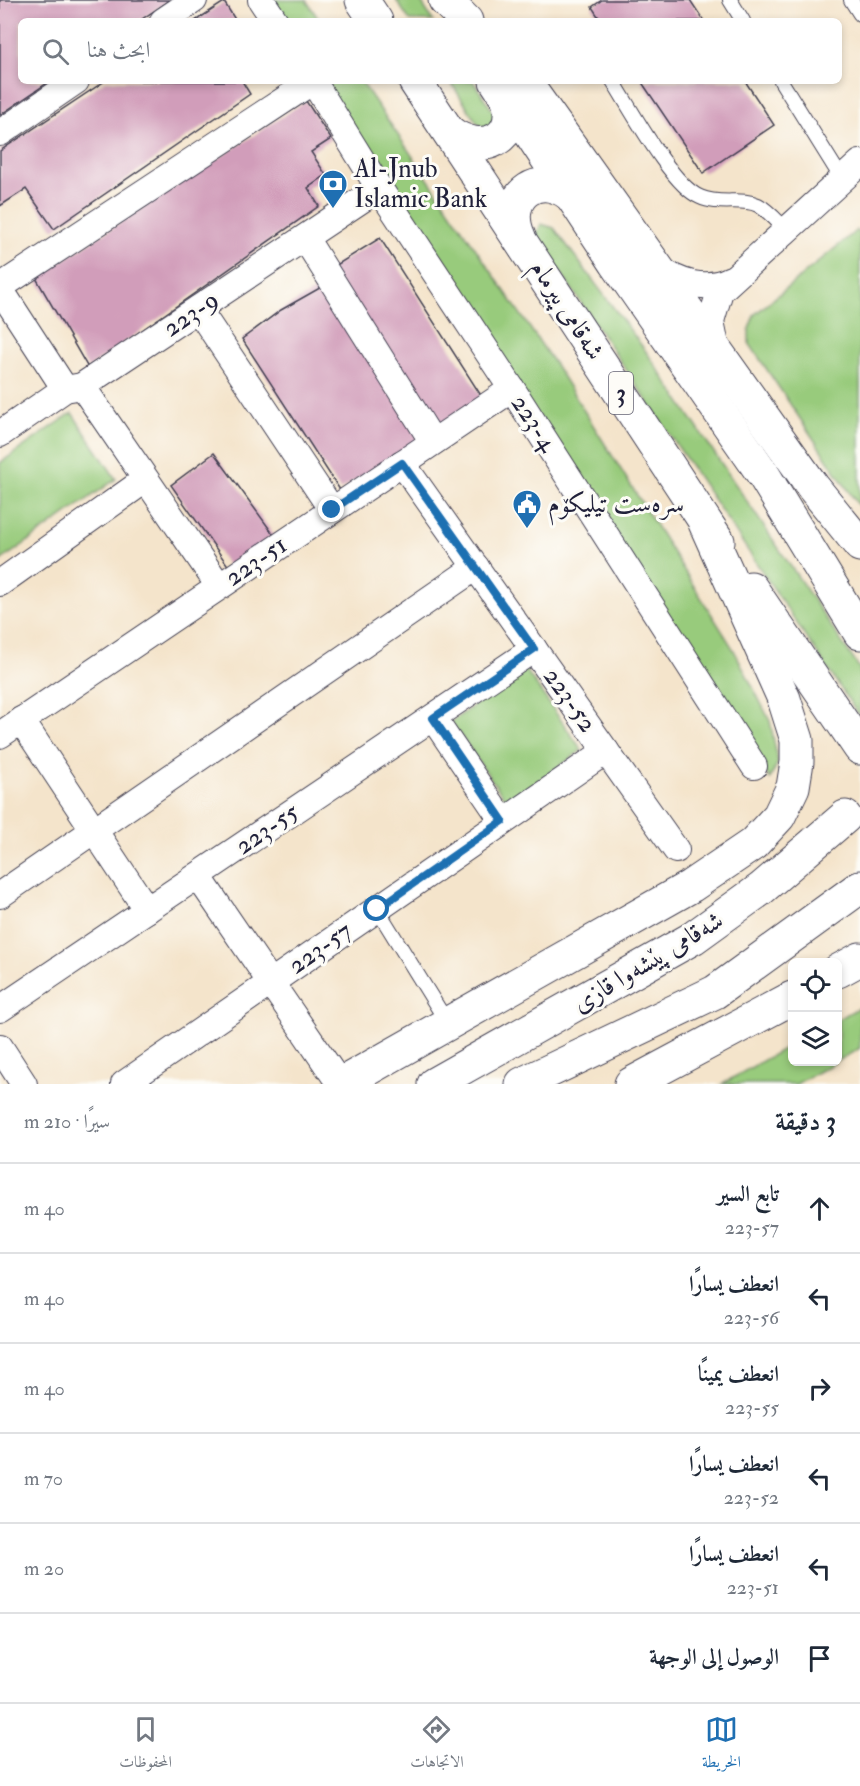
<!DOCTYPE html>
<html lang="ar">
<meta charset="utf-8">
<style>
body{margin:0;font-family:"IM FELL Double Pica",Amiri,serif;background:#f6f6f7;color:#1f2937;direction:rtl}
.controls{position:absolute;right:18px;bottom:18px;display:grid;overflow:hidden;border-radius:9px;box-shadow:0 3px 9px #0003}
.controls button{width:54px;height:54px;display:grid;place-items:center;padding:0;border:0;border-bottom:2px solid #e0e1e3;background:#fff;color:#1f2937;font:30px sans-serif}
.stop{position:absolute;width:18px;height:18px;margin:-14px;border:4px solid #1f6fb2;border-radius:50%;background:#fff}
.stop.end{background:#1f6fb2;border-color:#fff;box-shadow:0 2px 6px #0008}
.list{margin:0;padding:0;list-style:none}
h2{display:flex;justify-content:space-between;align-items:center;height:78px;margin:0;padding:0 24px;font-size:26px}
h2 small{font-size:20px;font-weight:400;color:#747a83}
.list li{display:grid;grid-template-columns:39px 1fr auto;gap:18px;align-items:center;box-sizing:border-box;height:90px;padding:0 24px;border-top:2px solid #e0e1e3}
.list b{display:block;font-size:22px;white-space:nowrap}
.list p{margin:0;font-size:20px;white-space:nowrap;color:#747a83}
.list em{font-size:20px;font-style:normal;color:#747a83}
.icon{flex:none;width:33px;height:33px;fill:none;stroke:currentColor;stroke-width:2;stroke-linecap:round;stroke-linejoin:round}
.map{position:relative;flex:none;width:860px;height:1084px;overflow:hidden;direction:ltr}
.search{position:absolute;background:#fff;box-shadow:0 3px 9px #0003;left:18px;right:18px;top:18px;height:66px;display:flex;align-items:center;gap:15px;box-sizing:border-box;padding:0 21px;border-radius:9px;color:#747a83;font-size:22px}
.sheet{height:618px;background:#fff}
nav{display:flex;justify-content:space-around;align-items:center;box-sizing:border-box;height:84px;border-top:2px solid #e0e1e3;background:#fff;font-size:16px;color:#747a83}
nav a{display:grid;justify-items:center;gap:3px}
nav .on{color:#1f6fb2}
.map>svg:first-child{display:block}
.green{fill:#98cb7b;stroke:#5d765b;stroke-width:1.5}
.building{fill:#d19dba}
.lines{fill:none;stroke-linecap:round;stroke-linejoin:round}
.lane-casing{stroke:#423f51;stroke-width:16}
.street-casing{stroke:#423f51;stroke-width:28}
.highway-casing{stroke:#423f51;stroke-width:35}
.lane{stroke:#fff;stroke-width:14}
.street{stroke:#fff;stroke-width:26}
.highway{stroke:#fff;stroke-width:33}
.route{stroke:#1f6fb2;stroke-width:8}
.labels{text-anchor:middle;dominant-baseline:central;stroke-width:6;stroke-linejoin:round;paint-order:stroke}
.shield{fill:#fdfcf7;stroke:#646373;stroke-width:1.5}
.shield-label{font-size:24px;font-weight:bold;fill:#22223b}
.poi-label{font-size:26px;fill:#22223b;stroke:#fdfcf7;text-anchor:start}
.street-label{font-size:26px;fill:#22223b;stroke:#fdfcf7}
</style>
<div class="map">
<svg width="860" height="1084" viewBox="0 0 860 1084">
<rect width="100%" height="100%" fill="#fdfcf7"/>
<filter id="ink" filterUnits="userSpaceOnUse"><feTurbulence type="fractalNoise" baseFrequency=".0167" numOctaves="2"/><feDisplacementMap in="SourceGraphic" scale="12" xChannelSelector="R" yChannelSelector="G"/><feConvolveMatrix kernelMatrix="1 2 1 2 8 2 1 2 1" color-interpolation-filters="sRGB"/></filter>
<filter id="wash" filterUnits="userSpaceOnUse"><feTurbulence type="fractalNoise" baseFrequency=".008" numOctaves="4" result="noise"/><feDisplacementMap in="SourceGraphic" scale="24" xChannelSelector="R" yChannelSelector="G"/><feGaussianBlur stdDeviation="1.35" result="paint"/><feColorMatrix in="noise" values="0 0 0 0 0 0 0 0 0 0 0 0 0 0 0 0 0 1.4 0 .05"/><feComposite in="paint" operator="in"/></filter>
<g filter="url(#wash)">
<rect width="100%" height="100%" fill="#f4e4cb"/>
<g class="green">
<polygon points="270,0 306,0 320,21 284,21"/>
<polygon points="396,0 420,0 433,21 410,21"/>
<polygon points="323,81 361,81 556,366 734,650 770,721 778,762 770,779 506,379"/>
<polygon points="450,81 473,81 498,119 489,132 477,123"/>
<polygon points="541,224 554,228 645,350 860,669 860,717 536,236"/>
<polygon points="857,230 860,234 860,508 749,343 749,329 754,315"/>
<polygon points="72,413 116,479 0,561 0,463"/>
<polygon points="525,669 582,750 508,803 451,722"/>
<polygon points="860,1007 860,1048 838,1061 838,1019"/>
<polygon points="792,1044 792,1062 836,1062 796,1084 722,1084"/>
</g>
<g id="blocks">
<g class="building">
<polygon points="0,0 170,0 139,21 21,21 21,81 50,81 0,115"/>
<polygon points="602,0 690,0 704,21 601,21 592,7"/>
<polygon points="224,2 236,21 195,21"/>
<polygon points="105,81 242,81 250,94 54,229 26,189 0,206 0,151"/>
<polygon points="641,81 745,81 774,125 703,173"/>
<polygon points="306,101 331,139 311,152 326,175 308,188 319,206 88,368 36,278"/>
<polygon points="380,238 482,397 429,432 330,269"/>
<polygon points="325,285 421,439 340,490 242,339 281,310"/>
<polygon points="214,453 274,535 229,567 171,485"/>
</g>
</g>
</g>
<g filter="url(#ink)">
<use href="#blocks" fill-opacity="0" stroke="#423f51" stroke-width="1.5"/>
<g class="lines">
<g class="lane-casing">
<g id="lane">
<polyline points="730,0 743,21"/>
<polyline points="851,0 860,14"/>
<path d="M613,81C631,109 672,186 700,197C719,206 742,197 758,205C768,210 778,222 786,230"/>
<polyline points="781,81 842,179"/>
<polyline points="377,909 448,1024"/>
</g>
</g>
<g class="street-casing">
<g id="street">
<polyline points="261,0 275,21"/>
<polyline points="163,21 194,0"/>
<polyline points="0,133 76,81"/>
<polyline points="305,238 433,442"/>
<path d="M657,267C678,283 706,292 731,279"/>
<polyline points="0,287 313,81 379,188 512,389 754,766"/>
<polyline points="0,289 65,389"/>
<polyline points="198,309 332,510"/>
<polyline points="717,350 711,321 720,291 860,163"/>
<polyline points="82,386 219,586"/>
<polyline points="0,434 65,389 82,386 379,188"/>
<polyline points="402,463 676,850"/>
<polyline points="0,583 145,480"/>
<polyline points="433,718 503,821"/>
<polyline points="21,720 147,910"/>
<polyline points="0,735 512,389"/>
<polyline points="198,876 340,1084"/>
<polyline points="0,895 476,567"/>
<polyline points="0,1009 534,649"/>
<polyline points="0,1047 24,1084"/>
<polyline points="124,1084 606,751"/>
</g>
</g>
<g class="highway-casing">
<g id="highway">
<polyline points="362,0 376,21"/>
<polyline points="445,0 466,21"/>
<polyline points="415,81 718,541"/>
<polyline points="496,81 616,263 763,474 860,633"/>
<polyline points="524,81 813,487 860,545"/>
<path d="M449,132C482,157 521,139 507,97"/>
<path d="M519,237C500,194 543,166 576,200"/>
<polyline points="751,588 860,748"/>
<polyline points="838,971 860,959"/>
<polyline points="341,1084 691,886 753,844 779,816 793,787 797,762 797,740 784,699 705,523"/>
<polyline points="434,1084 693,938 761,889 845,817"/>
<polyline points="522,1084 715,992 860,887"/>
<polyline points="631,1084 792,998"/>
</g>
</g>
<use href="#lane" class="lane"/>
<use href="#street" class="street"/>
<use href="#highway" class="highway"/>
</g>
</g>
<g class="lines" filter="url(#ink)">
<polyline class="route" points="332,510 402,463 534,649 433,718 503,821 377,909"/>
</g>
<defs>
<g id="bank-pin" transform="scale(1.5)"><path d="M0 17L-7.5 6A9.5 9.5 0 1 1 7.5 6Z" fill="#1f6fb2" stroke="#fdfcf7"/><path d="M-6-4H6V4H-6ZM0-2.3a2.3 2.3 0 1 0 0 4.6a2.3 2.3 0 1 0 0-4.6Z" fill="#fff"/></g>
<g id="civic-pin" transform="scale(1.5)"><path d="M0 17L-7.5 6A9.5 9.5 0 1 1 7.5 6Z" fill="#1f6fb2" stroke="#fdfcf7"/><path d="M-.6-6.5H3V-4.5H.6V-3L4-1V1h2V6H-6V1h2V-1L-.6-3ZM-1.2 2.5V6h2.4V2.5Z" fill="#fff"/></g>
</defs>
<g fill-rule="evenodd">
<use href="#bank-pin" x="333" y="184"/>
<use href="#civic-pin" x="527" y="504"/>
</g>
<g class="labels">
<rect class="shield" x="609" y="372" width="24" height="42" rx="4.5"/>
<g class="shield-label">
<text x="621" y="393">3</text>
</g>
<g class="poi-label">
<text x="354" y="169">Al-Jnub<tspan x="354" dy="30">Islamic Bank</tspan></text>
<text x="548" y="504">سره‌ست تیلیکۆم</text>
</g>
<g class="street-label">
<text transform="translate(567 310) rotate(57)">شەقامی پیرمام</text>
<text transform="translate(191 314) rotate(-34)">223-9</text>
<text transform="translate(534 423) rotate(57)">223-4</text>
<text transform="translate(256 561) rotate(-34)">223-51</text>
<text transform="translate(570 700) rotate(55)">223-52</text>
<text transform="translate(267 829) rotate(-34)">223-55</text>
<text transform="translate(320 948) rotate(-35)">223-57</text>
<text transform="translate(648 962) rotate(-31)">شەقامی پێشەوا قازی</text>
</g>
</g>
</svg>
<div class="controls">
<button><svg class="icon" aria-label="locate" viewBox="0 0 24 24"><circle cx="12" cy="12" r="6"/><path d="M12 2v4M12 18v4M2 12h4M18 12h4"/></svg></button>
<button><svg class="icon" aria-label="layers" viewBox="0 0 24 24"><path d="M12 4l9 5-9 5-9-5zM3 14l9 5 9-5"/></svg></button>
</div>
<div class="stop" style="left:377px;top:909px"></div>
<div class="stop end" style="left:332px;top:510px"></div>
<div class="search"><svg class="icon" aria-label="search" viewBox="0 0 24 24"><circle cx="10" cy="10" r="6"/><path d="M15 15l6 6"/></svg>ابحث هنا</div>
</div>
<section class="sheet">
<h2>3 دقيقة<small>سيرًا · 210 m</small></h2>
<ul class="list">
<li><svg class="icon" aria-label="ahead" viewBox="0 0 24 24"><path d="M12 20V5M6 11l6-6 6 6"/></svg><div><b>تابع السير</b><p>223-57</p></div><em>40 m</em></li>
<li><svg class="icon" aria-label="left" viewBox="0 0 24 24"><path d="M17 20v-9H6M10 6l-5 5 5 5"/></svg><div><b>انعطف يسارًا</b><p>223-56</p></div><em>40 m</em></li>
<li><svg class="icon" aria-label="right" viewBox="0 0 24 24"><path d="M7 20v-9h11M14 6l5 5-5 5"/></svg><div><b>انعطف يمينًا</b><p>223-55</p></div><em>40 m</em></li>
<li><svg class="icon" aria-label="left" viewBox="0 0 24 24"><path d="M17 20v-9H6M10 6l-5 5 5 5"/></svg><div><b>انعطف يسارًا</b><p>223-52</p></div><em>70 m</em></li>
<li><svg class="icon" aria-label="left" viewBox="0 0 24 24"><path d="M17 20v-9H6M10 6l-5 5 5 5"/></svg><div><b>انعطف يسارًا</b><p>223-51</p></div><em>20 m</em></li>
<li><svg class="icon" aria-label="arrive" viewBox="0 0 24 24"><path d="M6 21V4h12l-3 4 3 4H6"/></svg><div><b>الوصول إلى الوجهة</b></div></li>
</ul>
</section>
<nav>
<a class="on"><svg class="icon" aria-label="map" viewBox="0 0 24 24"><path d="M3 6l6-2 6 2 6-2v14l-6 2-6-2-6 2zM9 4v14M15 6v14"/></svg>الخريطة</a>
<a><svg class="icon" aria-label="directions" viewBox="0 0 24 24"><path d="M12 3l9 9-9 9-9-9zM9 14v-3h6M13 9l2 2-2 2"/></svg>الاتجاهات</a>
<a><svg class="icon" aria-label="saved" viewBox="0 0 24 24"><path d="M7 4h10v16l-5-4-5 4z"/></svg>المحفوظات</a>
</nav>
